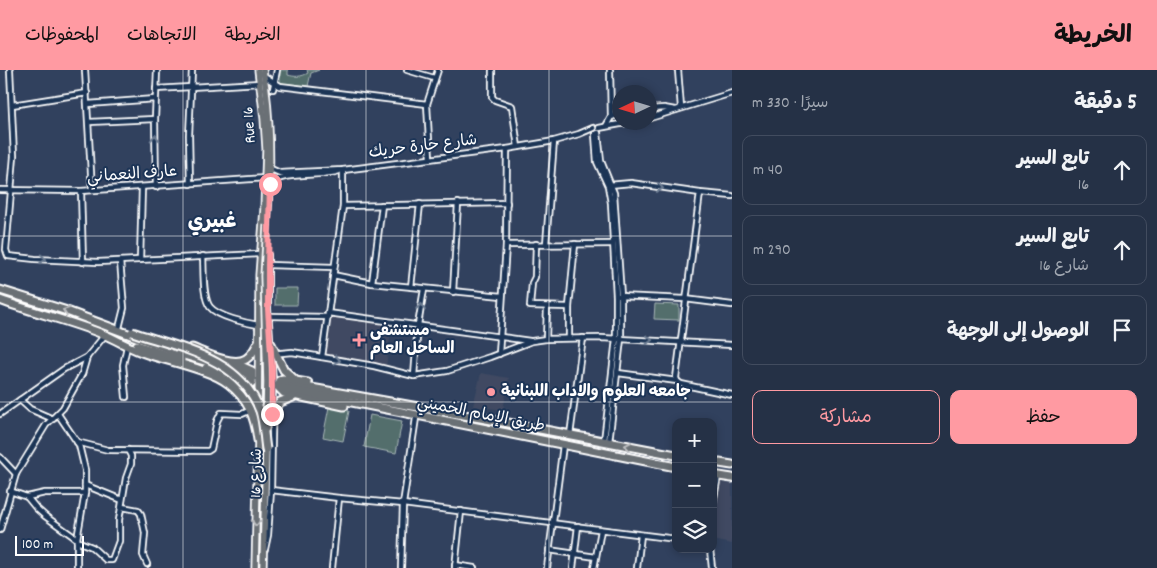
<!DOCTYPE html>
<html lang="ar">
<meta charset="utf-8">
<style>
body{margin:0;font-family:Dekko,"Playpen Sans Arabic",sans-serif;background:#2d394d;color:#f1f3f6;direction:rtl}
.controls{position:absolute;right:15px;bottom:15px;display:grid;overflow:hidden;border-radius:10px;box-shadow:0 2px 8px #0003}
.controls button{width:45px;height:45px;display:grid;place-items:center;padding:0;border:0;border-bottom:1px solid #424c5f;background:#253146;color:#f1f3f6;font:25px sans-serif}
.compass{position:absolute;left:612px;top:15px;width:45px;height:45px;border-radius:50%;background:#253146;box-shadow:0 2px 8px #0003;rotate:266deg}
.scale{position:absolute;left:15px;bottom:12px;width:69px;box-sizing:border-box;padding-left:5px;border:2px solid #fff;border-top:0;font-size:14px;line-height:18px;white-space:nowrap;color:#fff;-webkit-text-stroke:4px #1d3557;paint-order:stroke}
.stop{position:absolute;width:15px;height:15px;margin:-11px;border:4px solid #ff9aa2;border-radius:50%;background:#fff}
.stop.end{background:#ff9aa2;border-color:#fff;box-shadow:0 1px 5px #0008}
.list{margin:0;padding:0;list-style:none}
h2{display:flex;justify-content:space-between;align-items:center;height:65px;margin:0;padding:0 20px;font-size:21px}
h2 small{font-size:16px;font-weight:400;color:#a3a9b3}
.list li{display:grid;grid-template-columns:32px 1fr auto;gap:15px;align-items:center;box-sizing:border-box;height:70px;margin:0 10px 10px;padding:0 10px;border:1px solid #424c5f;border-radius:10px}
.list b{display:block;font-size:19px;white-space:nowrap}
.list p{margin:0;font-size:16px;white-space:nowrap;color:#a3a9b3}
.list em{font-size:16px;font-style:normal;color:#a3a9b3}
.actions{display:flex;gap:10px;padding:15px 20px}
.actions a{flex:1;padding:11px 0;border:1px solid #ff9aa2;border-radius:10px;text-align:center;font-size:18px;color:#ff9aa2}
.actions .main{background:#ff9aa2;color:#111}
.icon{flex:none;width:28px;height:28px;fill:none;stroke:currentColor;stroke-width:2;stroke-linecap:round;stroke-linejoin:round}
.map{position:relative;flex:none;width:732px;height:498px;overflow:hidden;direction:ltr}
header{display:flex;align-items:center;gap:30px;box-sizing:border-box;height:70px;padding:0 25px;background:#ff9aa2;color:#111}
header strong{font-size:24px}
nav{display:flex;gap:28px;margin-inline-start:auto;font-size:18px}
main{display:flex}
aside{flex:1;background:#253146}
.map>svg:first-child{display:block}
.built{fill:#3f4a62}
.green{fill:#526e6c;stroke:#a8b6b6}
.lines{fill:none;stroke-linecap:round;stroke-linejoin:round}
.highway-tunnel{stroke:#505e76;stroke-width:7;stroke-dasharray:7 3.5;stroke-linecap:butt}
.minor-casing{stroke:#fff;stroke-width:8}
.major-casing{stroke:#fff;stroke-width:9}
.highway-casing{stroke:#fff;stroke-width:11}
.minor{stroke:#1d3557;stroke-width:4.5}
.major{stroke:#6b6f75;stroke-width:5.5}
.highway{stroke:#6b6f75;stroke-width:7}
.major-bridge-casing{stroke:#fff;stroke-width:9;stroke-linecap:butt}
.highway-bridge-casing{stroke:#fff;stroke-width:11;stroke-linecap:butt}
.major-bridge{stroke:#6b6f75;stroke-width:5.5}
.highway-bridge{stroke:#6b6f75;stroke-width:7}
.oneway{stroke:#6c7c92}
.oneway2{stroke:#bcbec1}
.route{stroke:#ff9aa2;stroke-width:6}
.grid{fill:none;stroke:#fff;stroke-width:1;stroke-opacity:0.55}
.poi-dot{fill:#ff9aa2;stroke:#1d3557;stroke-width:2}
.labels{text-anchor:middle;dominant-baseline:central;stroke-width:4;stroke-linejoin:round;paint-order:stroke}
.street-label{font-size:16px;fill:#fff;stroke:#1d3557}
.poi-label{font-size:16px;font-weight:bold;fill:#fff;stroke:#1d3557;text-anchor:start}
.district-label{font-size:21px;font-weight:bold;fill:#fff;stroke:#1d3557}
</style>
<header>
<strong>الخريطة</strong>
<nav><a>الخريطة</a><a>الاتجاهات</a><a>المحفوظات</a></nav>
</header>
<main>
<aside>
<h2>5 دقيقة<small>سيرًا · 330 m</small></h2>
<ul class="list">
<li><svg class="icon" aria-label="ahead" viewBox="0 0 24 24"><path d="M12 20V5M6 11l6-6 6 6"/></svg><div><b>تابع السير</b><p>16</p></div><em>40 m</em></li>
<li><svg class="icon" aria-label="ahead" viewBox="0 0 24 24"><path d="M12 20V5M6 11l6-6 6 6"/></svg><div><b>تابع السير</b><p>شارع 16</p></div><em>290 m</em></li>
<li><svg class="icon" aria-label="arrive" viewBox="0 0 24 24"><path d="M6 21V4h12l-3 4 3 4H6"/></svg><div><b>الوصول إلى الوجهة</b></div></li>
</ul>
<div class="actions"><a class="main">حفظ</a><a>مشاركة</a></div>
</aside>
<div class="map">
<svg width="732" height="498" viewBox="0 0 732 498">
<rect width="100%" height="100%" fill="#31415e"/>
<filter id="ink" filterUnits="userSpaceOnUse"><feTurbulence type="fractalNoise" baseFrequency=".02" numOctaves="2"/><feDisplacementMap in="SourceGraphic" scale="10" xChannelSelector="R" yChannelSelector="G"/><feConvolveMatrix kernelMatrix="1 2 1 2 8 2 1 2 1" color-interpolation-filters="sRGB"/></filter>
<g filter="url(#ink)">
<g class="built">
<polygon points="330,246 392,255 386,297 326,286"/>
<polygon points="481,303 509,308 503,340 473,336"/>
<polygon points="719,411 732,414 732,474 713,470 713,448"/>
</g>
<g class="green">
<path d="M280,0H288V5C294,7 302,7 308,3L307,0H319L311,3L308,16L280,13Z"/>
<polygon points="275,218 298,218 297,235 275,235"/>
<polygon points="655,234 679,235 679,250 654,249"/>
<polygon points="329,337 349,341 343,371 323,367"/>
<polygon points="370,345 402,351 396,383 364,377"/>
</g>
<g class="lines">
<polyline class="highway-tunnel" points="254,306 283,313"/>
<g class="minor-casing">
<g id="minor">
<polyline points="10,0 14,86 6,180 8,186 35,189 98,192 260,184"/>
<polyline points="85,0 92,120"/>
<polyline points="407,0 434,8"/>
<polyline points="492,0 492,27 495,30 512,36 518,77"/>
<polyline points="610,0 611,47"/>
<polyline points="678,0 681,38"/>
<polyline points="264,6 280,16 427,34"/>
<polyline points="156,19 260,13"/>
<polyline points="273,19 277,0"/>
<polyline points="88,34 155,29"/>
<polyline points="12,35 87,23"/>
<polyline points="650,39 664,38 675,40"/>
<polyline points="650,48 732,23"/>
<polyline points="89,52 155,49"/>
<polyline points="606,56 611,47 620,44"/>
<polyline points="599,58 631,52"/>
<polyline points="598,63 601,91 614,123 621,226 621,269 609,372"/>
<polyline points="595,64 597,92 608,116 611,133 616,226 616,269 604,371"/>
<polyline points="430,88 427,34 438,0"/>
<polyline points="271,99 280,103 343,100 507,79 554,71 579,64 593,58"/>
<polyline points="190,114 189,65 192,0"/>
<path d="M270,114C282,101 321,107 339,101"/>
<polyline points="609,115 631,113 700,123 732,126"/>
<polyline points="156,117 155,49 157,0"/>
<polyline points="0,120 81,121 265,108"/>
<polyline points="81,121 83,192"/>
<polyline points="700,123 676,308 677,311 681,314 732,325"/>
<polyline points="343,136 507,133"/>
<polyline points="536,174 535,207 532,213 530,236 569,237"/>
<polyline points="546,174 554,71"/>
<polyline points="506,175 613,174"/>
<path d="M203,186C204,199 202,227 210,237C218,247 246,253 258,255"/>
<polyline points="140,190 142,117"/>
<polyline points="268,195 334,197"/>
<polyline points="333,205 372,213 502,226"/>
<polyline points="372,213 382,135"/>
<polyline points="411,217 420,134"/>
<polyline points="453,222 458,133"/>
<polyline points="619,226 685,229 732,235"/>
<polyline points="328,243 530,271"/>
<polyline points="269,246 328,247"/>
<polyline points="119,258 124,238 120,191"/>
<polyline points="569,268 569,237 575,174"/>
<polyline points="546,269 547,237"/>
<polyline points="271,284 292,282 304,284 374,296 414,306 447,301 490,287 532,271 546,269 601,268 732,275"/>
<polyline points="499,284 506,175 507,79"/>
<polyline points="322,287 343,136 343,100"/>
<polyline points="618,303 677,311"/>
<polyline points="414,306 418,255 424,219"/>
<polyline points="126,327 123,295 127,276"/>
<polyline points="20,330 30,339 53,349"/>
<polyline points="0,344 64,299 87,287"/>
<polyline points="58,344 79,375 85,400 85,423 77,469 77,498"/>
<polyline points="570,365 583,268"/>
<polyline points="77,372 108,380 208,381 211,379 217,351 221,343 242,344 251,340"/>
<polyline points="0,387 16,404"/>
<polyline points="85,415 122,430"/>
<polyline points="271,420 339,428 403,434 676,469"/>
<polyline points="10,421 27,427 36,438 45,446 77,469"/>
<polyline points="27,427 45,423 85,423"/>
<polyline points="713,433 718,406"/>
<polyline points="122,437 138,440 141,444 145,463 143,485 147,494"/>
<polyline points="0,460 16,404 46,355 63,338 82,304 87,287 105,265"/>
<polyline points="77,471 92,477 106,490 112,490 119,471 119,450 126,408 131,394 131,386 128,380"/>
<polyline points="265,479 268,465 271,420 273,311 268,239 268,185"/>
<polyline points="710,479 712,498"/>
<polyline points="549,480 596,487"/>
<polyline points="455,495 474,498"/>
<polyline points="332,498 339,428"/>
<polyline points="401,498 403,434 416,348"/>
<polyline points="455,498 461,441"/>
<polyline points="547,498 563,375"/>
<polyline points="573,498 578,456"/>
<polyline points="594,498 601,460"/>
<polyline points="637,498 641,465"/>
</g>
</g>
<g class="major-casing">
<g id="major">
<polyline points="258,0 264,49 266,79 264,138 259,205 258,357"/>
<path d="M263,0C272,52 271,103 267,155"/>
<polyline points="255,498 258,366"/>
<polyline points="263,498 266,379"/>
</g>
</g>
<g class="highway-casing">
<g id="highway">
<polyline points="0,220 64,240 187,286 249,304"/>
<path d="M0,230C35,243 71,251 105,265C119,271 132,279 147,284C169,291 212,300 229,314C248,329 255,346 258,370"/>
<polyline points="271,274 284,300 294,309"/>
<polyline points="137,275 181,290"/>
<path d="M192,278C205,283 233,297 246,289C251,286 255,279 258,273"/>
<polyline points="206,298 247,310"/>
<polyline points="227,310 241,315 249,315 252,312 252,301 234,293"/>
<polyline points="283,313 503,352 676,385"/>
<polyline points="308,313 283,309 279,311 278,317 284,323 344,336"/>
<polyline points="282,318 676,397"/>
<polyline points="271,344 280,332 293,327"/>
<polyline points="713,392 732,395"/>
<polyline points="713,405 732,408"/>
</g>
</g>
<use href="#minor" class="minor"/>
<use href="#major" class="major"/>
<use href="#highway" class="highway"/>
<g class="major-bridge-casing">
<polyline id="major-bridge" points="266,359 267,312 264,206 267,155"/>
</g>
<g class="highway-bridge-casing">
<path id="highway-bridge" d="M132,262C180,278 241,288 260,341C264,353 264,367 266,379"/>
</g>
<use href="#major-bridge" class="major-bridge"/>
<use href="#highway-bridge" class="highway-bridge"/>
</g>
<defs><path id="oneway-chevron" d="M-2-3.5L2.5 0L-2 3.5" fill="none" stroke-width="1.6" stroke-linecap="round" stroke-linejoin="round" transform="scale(1.25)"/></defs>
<g class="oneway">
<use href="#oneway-chevron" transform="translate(155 68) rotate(-90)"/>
<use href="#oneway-chevron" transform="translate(660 118) rotate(8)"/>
<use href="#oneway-chevron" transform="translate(43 189) rotate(4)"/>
<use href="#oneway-chevron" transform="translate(421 237) rotate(-81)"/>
<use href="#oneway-chevron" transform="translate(649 270) rotate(3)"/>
<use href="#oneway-chevron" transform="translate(337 290) rotate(10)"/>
</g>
<g class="oneway2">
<use href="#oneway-chevron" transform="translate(66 241) rotate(-160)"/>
<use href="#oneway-chevron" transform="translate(628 376) rotate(-169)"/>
<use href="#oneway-chevron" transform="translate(256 453) rotate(91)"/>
</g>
</g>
<g class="lines" filter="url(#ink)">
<polyline class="route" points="270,114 268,195 268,239 272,298 272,344"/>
</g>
<path class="grid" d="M183,0V498M366,0V498M549,0V498M0,166H732M0,332H732"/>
<g class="poi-dot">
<path d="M356.5 262.5h5v5h5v5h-5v5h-5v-5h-5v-5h5z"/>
<circle cx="491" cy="322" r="5"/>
</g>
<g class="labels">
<g class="street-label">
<text transform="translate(250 55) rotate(-94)">Rue 16</text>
<text transform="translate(423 77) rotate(-7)">شارع حارة حريك</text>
<text transform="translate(132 105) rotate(-4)">عارف النعماني</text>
<text transform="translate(481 345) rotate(11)">طريق الإمام الخميني</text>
<text transform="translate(257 403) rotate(-89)">شارع 16</text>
</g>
<g class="poi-label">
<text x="370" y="261">مستشفى<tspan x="370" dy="18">الساحل العام</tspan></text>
<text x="501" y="322">جامعه العلوم والاداب اللبنانية</text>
</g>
<g class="district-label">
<text x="212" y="153">غبيري</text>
</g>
</g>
</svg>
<div class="controls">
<button>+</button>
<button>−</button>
<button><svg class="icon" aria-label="layers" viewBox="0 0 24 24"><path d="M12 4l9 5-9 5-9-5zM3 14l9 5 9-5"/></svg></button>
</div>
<svg class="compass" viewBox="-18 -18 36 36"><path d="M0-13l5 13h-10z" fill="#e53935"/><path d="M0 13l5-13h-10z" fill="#a3a9b3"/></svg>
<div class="scale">100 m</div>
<div class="stop" style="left:270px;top:114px"></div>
<div class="stop end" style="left:272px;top:344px"></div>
</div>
</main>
